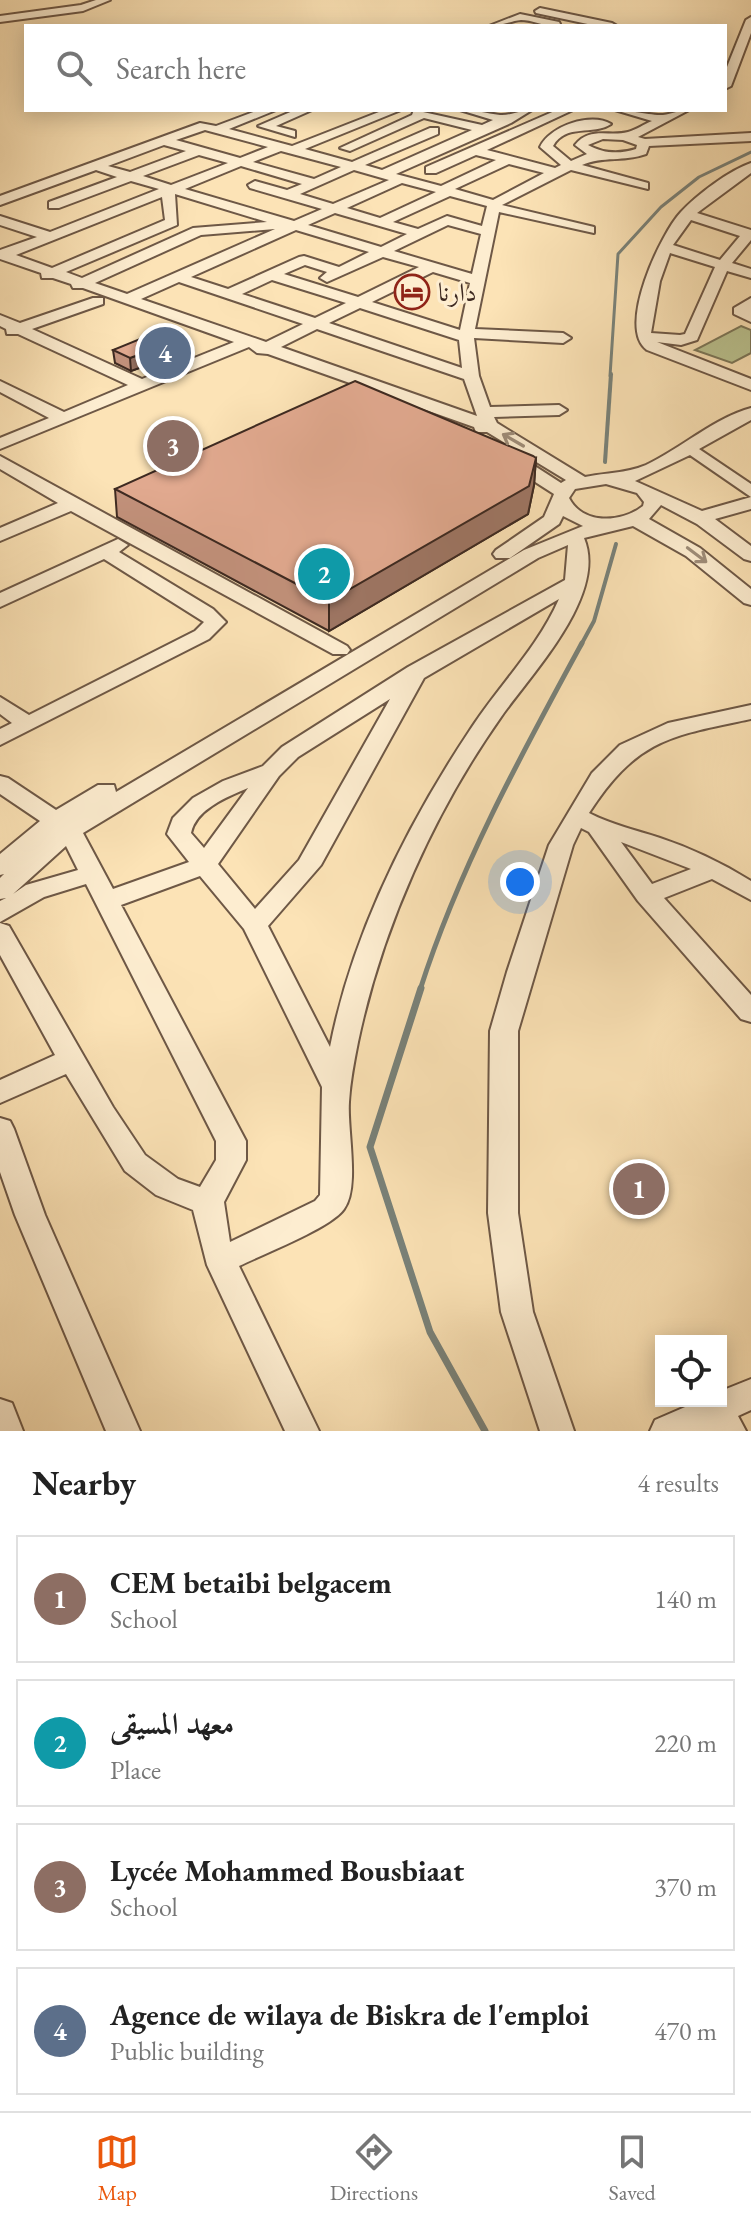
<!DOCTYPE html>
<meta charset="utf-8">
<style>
body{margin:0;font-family:"EB Garamond",Amiri,serif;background:#f6f6f6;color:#222}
.controls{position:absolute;right:24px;bottom:24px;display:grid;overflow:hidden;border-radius:0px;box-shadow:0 4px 20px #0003}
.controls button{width:72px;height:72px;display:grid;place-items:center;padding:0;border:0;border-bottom:2px solid #e0e0e0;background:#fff;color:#222;font:40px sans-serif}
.you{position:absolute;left:520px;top:882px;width:28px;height:28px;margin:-20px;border:6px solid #fff;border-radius:50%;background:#1a73e8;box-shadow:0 0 0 12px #1a73e833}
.badge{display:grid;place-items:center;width:52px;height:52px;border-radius:50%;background:#ea580c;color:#fff;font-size:26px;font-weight:700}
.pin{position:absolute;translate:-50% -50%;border:4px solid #fff;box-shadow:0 2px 8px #0006}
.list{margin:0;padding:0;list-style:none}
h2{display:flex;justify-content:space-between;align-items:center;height:104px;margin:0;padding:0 32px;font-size:34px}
h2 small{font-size:26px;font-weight:400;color:#767676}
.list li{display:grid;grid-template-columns:52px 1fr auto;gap:24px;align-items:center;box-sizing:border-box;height:128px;margin:0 16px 16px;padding:0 16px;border:2px solid #e0e0e0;border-radius:0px}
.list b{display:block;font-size:30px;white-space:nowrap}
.list p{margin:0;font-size:26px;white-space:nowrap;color:#767676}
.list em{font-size:26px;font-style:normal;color:#767676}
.icon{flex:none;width:44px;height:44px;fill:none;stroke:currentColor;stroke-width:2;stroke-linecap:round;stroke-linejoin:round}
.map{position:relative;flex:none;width:751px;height:1431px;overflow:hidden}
.search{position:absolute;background:#fff;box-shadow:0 4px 20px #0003;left:24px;right:24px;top:24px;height:88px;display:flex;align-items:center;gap:20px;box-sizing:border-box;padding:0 28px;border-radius:0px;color:#767676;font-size:30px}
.sheet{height:680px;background:#fff}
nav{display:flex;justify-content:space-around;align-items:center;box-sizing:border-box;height:112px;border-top:2px solid #e0e0e0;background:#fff;font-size:22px;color:#767676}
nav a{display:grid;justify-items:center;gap:4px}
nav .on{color:#ea580c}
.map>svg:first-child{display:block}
.green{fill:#bbc491;stroke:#7c7759;stroke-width:2}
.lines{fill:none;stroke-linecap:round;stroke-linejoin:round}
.stream-far3{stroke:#79827a;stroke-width:3}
.stream-far2{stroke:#79827a;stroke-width:4}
.stream-far1{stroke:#79827a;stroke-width:5}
.stream{stroke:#79827a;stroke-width:7}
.minor-casing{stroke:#6e5846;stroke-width:4}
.minor{fill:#fdedd0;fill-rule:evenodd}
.wall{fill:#c2917b;stroke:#3e2a21;stroke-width:2}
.shaded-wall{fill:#9e7664;stroke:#3e2a21;stroke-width:2}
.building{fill:#e1a98f;stroke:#3e2a21;stroke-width:2}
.oneway{stroke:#9e8c78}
.labels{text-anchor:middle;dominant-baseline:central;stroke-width:6;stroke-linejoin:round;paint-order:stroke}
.far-poi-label{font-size:26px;fill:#3e2a21;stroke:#fdedd0;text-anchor:start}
</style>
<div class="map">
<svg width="751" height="1431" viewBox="0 0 751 1431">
<rect width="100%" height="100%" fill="#fce3b6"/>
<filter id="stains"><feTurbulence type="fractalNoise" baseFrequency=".0025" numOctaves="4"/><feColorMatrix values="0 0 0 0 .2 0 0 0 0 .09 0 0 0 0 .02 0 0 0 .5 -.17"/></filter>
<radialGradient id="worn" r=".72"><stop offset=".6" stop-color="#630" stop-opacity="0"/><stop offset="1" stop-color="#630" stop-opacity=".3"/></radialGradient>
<polygon class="green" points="741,326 751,330 751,353 732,363 695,350"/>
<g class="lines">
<polyline class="stream-far3" points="610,376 618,254 661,207 699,177 751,152"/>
<g class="stream-far2">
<polyline points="605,462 611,374"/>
<polyline points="581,645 594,621 616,544"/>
</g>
<path class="stream-far1" d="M420,990C459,868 521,755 582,643"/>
<polyline class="stream" points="421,988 370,1147 430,1332 485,1431"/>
<g class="minor-casing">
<g id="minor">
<polygon points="96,0 110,0 83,11 0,22 0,16 81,5"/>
<polygon points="540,8 612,23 617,26 597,26 536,13 535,11"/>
<path d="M520,14L559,22L560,24C547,29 535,20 521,20C511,21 501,26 489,26Z"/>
<polygon points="751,17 751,33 731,86 725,89 725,72 746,20"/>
<path d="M259,110H276L229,129L292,146L384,110H401L305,149L352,162L430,128H438V134L365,165L382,170L472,130L424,118L350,151L340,148L412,115L414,110L482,125L493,120L460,110C474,110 486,113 500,115C509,116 521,110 532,110L511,123L396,174L441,186L496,160L476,155L436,173H426V167L557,110H573L487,150L555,168L561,165L540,147C550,126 591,112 611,124C593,136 566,123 553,146L571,161L587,154L575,145C590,126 609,137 628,132C636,130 644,124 652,121L615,110C626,110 657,116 663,115C672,114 678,110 689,110L638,137L645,139L751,133V141L649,146L646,154C624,162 603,156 582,165L648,183V189L571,170L502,205L594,227V233L499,212L475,329L563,333L571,338L563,343L474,338L479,376L490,407L559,405L567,410L559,415L494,417L497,423L585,477C608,472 624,474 646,465C680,449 716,417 751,408V420L699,449L751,484V497L690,455L635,481L702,511L751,497V509L715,519L751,546V561L744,559L697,524L661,505L649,519L700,548L751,589V605L744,603L686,556L633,526L584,538C608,595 531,674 501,717C434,812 382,928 358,1042C354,1062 350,1082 349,1102C347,1130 360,1187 344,1209C331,1228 263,1254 239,1266L319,1431H285L207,1265L193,1210L156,1195L125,1171L66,1074L0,1103V1080L55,1055L0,955V923L9,926L113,1107L145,1155L178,1179L200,1187L216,1160V1141L86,884L44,897L0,922V901L6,898L0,899V878L4,874L0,875V854L40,821L0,794V776L8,778L56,810L98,785H114L116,792L524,550L583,526L563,516L559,524L510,558H496L493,554L496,550L544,517L554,494L504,462L501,458L504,454H516L561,483L566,480L487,432H476L474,427L268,354L257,353L249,347L0,449V438L49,418L0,392V381L64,412L128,385L18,334H7L6,329L0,326V315L20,323L93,298H103V304L32,329L142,379L234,342L83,288H73L71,284L53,278H42L41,273L0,259V250L37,237L0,225V216L50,232L159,189L131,181L59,208H49V202L117,177L96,170L0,205V196L200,123L216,126ZM205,130L268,147L240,158L176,140ZM603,139L623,140L637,145L636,149C620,154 604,154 588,145ZM164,145L186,151L130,172L108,166ZM281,151L341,167L314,179L253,162ZM199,155L228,163L171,185L143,176ZM509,164L544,173L493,200L455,189ZM241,166L302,184L287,190L255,181L248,185L250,188L322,209L294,221L185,189ZM354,170L389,180L333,204L300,194ZM402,183L436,192L380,218L347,208ZM175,194L267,222L193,228L82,278L66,272L177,225ZM450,196L487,206L482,226L447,216L418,229L393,222ZM162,197L165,220L52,268L16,255ZM335,213L407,234L381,247L308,225ZM448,225L481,234L472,274L394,251ZM275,229L127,294L95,283L201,235ZM296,230L369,252L339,267L304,256L299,257L228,289L191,277ZM383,257L419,267L358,297L284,274L305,265L327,272L320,278L327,282ZM433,272L470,283L460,330L372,302ZM272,280L346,303L315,318L242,294ZM179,282L303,324L266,342L141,299ZM360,308L459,340L462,368L329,323ZM317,329L464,379L477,416L281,347ZM606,484L637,493L644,502L643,506C621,523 583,525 569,498L575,489ZM568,545L565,580L408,667L282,747L263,766L223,781L193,798L173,818L167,834L189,862L113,889L83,833L538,558ZM559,599C537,649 499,685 470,730C407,825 352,935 330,1047L268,926L321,865L424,678ZM390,699L299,860L255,909L218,864L279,776L298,757ZM248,788L204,848L191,833C196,809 227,797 248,788ZM66,846L78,870L26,885L13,894ZM200,876L244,929L322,1087L320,1195L315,1201L230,1242L224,1202L246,1160V1141L121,905Z"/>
<polygon points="295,110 312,110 276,126 295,131 295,137 258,126"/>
<path d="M751,163V173L697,213L751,230V240L732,263L751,269V278L727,271L697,340L681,345L657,342L751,379V390L647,350C616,328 661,233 681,212C697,195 728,171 751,163ZM691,220L740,236L720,260L673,245ZM670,253L715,267L685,334L680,335L651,333L660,281Z"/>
<polygon points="751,298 751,322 734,314 734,308"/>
<polygon points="0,456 347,646 350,650 347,654 333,654 71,511 0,541 0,528 58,503 0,469"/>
<polygon points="118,539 128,545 119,552 213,609 226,622 209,639 0,745 0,729 12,723 0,714 0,697 29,715 195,631 204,622 104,559 0,607 0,593"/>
<path d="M751,705V719C670,736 637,739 589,813C612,825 636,830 660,838C693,849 722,863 751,881V900L712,879L664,898L751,995V1022L741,1019L638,901L589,832L581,828L573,845L518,1031V1213L533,1312L574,1431H540L501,1312L488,1213L490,1031L507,972L549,845L592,773L620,745L668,723ZM621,842L691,869L652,884Z"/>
<polygon points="0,1118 10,1121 14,1129 45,1215 140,1431 106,1431 15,1215 0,1172"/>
<polygon points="751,1379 751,1410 738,1416 746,1431 650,1431 655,1420 699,1401 721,1401 721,1391"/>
<polygon points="0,1399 12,1403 23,1431 0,1431"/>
</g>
</g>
<use href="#minor" class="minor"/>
</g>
<g class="wall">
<polygon points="182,339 183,352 131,371 115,363 113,350"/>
<polygon points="536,458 534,485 528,514 329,631 117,517 115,489"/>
</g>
<g class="shaded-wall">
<polygon points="182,339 183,352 131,371 130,358"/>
<polygon points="536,458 534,485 528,514 329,631 329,601"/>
</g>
<g class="building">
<polygon points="162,330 182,339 130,358 113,350"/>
<polygon points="355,381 533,456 536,458 529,486 329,601 115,489"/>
</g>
<defs><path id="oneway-shaft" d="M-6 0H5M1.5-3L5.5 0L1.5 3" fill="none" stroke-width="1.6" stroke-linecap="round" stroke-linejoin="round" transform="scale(2)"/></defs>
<g class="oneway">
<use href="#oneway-shaft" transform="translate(513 440) rotate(-150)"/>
<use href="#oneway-shaft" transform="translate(697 555) rotate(37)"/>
</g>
<defs>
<g id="hotel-ring" transform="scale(1.8)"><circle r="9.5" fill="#fdedd0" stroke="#8f2418" stroke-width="1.5"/><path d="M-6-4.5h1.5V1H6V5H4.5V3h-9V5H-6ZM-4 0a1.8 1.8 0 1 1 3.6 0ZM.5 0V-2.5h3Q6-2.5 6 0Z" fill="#8f2418"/></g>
</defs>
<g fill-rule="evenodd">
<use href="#hotel-ring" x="412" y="292"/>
</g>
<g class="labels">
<g class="far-poi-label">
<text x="438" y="292">دارنا</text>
</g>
</g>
<rect width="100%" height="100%" filter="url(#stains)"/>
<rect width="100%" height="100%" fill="url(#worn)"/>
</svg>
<div class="controls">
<button><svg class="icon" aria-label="locate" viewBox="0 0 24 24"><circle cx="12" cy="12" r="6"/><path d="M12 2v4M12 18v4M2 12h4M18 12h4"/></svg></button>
</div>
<div class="you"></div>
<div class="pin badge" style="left:639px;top:1189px;background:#8d6e63">1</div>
<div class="pin badge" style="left:324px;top:574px;background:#0f9aa8">2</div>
<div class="pin badge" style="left:173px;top:446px;background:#8d6e63">3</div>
<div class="pin badge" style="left:165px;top:353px;background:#5c6f8a">4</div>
<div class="search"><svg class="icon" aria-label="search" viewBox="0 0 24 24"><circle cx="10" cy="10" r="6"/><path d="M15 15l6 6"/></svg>Search here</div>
</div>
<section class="sheet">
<h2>Nearby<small>4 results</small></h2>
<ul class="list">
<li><span class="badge" style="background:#8d6e63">1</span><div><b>CEM betaibi belgacem</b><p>School</p></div><em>140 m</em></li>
<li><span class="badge" style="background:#0f9aa8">2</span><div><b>معهد المسيقى</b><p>Place</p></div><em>220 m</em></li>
<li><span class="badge" style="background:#8d6e63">3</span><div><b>Lycée Mohammed Bousbiaat</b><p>School</p></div><em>370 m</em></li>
<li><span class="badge" style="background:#5c6f8a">4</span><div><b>Agence de wilaya de Biskra de l'emploi</b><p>Public building</p></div><em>470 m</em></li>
</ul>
</section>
<nav>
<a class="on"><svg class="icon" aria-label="map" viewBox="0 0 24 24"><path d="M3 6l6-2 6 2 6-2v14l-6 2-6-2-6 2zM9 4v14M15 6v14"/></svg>Map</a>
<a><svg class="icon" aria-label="directions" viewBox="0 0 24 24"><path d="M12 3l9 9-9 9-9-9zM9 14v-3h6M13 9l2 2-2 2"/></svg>Directions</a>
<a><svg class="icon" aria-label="saved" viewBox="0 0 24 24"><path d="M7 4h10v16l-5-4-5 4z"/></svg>Saved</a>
</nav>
